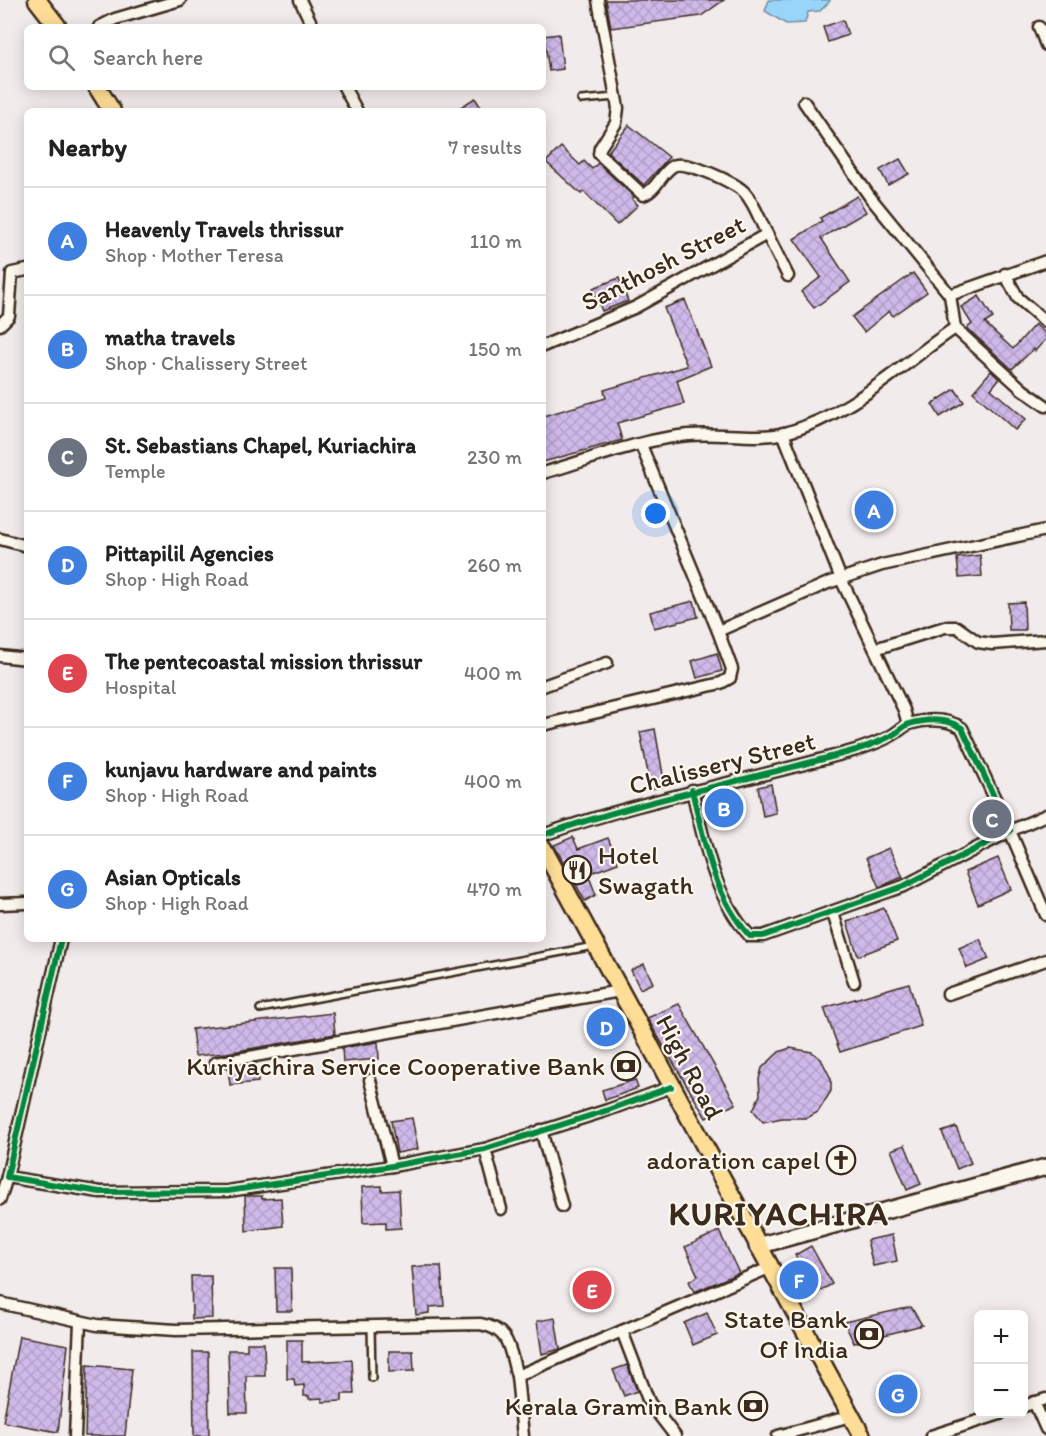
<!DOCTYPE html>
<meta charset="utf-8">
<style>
body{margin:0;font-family:Itim,sans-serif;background:#f2f2f2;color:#222}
.controls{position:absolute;right:18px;bottom:18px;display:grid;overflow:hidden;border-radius:9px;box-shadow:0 3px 15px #0003}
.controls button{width:54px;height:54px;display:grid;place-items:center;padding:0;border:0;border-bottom:2px solid #e0e0e0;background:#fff;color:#222;font:30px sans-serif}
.you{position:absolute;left:656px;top:514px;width:21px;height:21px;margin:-15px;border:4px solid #fff;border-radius:50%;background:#1a73e8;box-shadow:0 0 0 9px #1a73e833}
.badge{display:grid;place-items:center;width:39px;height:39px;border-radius:50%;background:#0b8043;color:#fff;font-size:20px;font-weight:700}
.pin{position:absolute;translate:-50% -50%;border:3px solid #fff;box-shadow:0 2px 6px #0006}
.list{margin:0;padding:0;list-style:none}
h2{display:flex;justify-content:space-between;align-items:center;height:78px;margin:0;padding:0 24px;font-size:26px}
h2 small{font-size:20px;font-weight:400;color:#767676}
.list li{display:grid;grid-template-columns:39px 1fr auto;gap:18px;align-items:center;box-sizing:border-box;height:108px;padding:0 24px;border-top:2px solid #e0e0e0}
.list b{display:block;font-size:22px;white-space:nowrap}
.list p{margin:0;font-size:20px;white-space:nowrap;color:#767676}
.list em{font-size:20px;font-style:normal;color:#767676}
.icon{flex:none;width:33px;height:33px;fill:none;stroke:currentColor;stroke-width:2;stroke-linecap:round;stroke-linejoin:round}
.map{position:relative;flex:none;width:1046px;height:1436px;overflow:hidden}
.search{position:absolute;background:#fff;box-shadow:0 3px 15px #0003;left:24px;top:24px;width:522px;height:66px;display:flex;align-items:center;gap:15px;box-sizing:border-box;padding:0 21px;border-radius:9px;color:#767676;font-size:22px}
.panel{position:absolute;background:#fff;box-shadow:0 3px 15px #0003;left:24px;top:108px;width:522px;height:834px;border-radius:9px}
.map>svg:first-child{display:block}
.water{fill:#99d4f9;stroke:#7390a1;stroke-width:1.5}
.building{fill:url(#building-cross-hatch);stroke:#3b2a1e;stroke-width:1.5}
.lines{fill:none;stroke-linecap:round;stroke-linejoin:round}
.lane-casing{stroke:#3b2a1e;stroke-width:10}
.street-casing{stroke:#3b2a1e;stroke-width:15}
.secondary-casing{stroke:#3b2a1e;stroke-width:20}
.primary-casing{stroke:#3b2a1e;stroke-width:21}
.lane{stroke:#fbf7ec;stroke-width:5}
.street{stroke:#fbf7ec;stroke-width:10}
.secondary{stroke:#fbf7ec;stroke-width:15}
.primary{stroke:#fede96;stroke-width:16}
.cycleway-casing{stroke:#fbf7ec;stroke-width:10}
.cycleway{stroke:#00873e;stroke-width:6}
.labels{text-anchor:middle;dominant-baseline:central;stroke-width:4.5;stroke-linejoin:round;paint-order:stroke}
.street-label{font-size:26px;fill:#3b2a1e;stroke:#fbf7ec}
.poi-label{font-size:26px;fill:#3b2a1e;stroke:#fbf7ec;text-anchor:end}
.district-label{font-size:32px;font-weight:bold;letter-spacing:1.5px;fill:#3b2a1e;stroke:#fbf7ec}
</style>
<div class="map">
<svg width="1046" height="1436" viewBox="0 0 1046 1436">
<defs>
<pattern id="building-cross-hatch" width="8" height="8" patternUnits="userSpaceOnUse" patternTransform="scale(1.5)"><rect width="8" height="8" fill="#ceb9e9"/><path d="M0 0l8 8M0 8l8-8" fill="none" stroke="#b29fc7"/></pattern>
</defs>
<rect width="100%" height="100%" fill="#f2ebeb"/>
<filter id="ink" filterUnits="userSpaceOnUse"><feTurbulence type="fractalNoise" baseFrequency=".0167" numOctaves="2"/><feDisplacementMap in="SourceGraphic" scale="12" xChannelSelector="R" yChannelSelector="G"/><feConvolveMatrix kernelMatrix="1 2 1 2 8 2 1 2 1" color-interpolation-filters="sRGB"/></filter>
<g filter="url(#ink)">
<polygon class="water" points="769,0 830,0 830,1 820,11 808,12 805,23 786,24 765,11"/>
<g class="building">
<polygon points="606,0 724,0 701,16 611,28"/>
<polygon points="843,20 848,35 828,42 823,27"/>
<polygon points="559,34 563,69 549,71 544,36"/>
<polygon points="475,98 483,111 454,111"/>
<polygon points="629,125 669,157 644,185 608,152"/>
<polygon points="561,147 580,165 584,161 592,169 598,163 634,197 632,199 638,205 617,225 584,192 581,194 546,162"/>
<polygon points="900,159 909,174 888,185 880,170"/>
<polygon points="857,196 866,212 821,238 850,282 814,308 801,292 821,277 794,239 822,221 820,218"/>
<polygon points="913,273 927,292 893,316 889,311 864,332 852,317"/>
<polygon points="619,278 628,301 602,311 593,288"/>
<polygon points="979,296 993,318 985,323 1013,349 1035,324 1046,334 1046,339 1035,351 1034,349 1012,369 967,328 972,324 961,307"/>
<polygon points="685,300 711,366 677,380 684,404 617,423 622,440 543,462 543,416 606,398 604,390 687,366 664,308"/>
<polygon points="991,371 999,379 991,389 1026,419 1015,430 973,392"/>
<polygon points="955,389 964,402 940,417 932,404"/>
<polygon points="980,555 982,576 959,578 957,558"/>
<polygon points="694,601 698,617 654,628 650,612"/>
<polygon points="1024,602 1025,630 1009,630 1008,603"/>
<polygon points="717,653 722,671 697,678 692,661"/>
<polygon points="655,729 665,786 651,789 640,732"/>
<polygon points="771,784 776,813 763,816 758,787"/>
<polygon points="728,797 734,822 722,825 716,799"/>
<polygon points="573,837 578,849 608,838 618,863 588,874 596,895 585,901 554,845"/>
<polygon points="889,848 903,877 879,887 866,858"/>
<polygon points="998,858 1011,889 978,904 965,872"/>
<polygon points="884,908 897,941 858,956 847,922"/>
<polygon points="980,939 989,959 967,968 959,948"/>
<polygon points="644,964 653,983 640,989 631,970"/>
<polygon points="909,983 921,1026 840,1052 824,1008"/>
<polygon points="679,1004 736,1104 706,1118 647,1018"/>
<polygon points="333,1013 335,1034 226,1053 195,1056 192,1029"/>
<polygon points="378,1042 379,1059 343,1062 342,1048"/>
<polygon points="790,1048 812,1052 821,1059 831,1079 831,1091 818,1112 807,1118 782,1118 763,1122 753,1110 760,1095 759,1079 762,1068 779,1052"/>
<polygon points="256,1063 258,1082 230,1085 228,1068"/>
<polygon points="635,1080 638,1088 605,1100 602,1090"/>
<polygon points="412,1118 418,1149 397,1153 391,1121"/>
<polygon points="956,1127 971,1163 957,1169 942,1132"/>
<polygon points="905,1145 921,1184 907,1190 891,1150"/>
<circle cx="841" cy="1160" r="13"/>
<polygon points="382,1186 382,1191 399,1190 401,1228 386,1229 386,1222 363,1223 362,1187"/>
<polygon points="245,1196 262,1196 262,1199 281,1198 283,1226 246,1231"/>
<polygon points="719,1231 739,1273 694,1292 689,1281 698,1276 685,1247"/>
<polygon points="892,1235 897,1261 873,1266 867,1240"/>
<polygon points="811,1246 832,1284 817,1293 795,1255"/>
<polygon points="425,1266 441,1266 444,1306 429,1307 429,1313 416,1315 412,1267"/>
<polygon points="275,1268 291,1268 292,1311 276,1311"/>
<polygon points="191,1276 211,1276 212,1318 192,1319"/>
<polygon points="911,1307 922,1325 854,1343 844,1322"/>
<polygon points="707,1313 717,1335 693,1345 684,1323"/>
<polygon points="555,1318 560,1349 542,1354 537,1321"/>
<polygon points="19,1336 68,1345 58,1432 3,1422"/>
<polygon points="287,1340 302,1340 302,1362 352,1360 354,1394 342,1394 342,1401 322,1402 322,1398 309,1399 309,1396 304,1396 304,1385 295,1386 294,1379 287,1379"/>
<polygon points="247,1343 264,1343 265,1376 246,1376 247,1413 230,1413 228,1350 247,1350"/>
<polygon points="389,1351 413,1351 414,1371 389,1372"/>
<polygon points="193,1352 208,1352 209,1436 194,1436"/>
<polygon points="87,1365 132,1369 125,1436 85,1436"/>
<polygon points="627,1365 637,1391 624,1396 613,1370"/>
<polygon points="757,1399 761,1412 750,1418 746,1400"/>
</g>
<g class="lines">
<g class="lane-casing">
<g id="lane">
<polyline points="581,100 616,97"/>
<polyline points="260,1009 594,946"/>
<polyline points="371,1326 372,1378"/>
</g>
</g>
<g class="street-casing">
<g id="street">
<polyline points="300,0 313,27"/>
<polyline points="99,27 115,19 180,0"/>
<polyline points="1039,27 1046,45"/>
<polyline points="344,87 357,111"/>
<polyline points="804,102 870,197 950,295"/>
<polyline points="767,234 788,276"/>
<polyline points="1005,274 1018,298 1046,322"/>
<polyline points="950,295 1046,261"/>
<polyline points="0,325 9,316 12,273 27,270"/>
<polyline points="955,328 1023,390 1046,406"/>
<path d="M543,346L636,307L767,234C760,221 755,204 745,193C737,183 684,159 673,166C661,173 657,190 643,195L599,154L600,148L616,123L618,108L598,0"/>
<polyline points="783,433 841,579 904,710 908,724"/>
<path d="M543,473C590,460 640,439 689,435C718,432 757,440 785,433C851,415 899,366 955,328L950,295"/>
<polyline points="0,539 27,546"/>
<polyline points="718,631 828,583 882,565 1046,530"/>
<polyline points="875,649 945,627 957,627 978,642 992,644 1046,640"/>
<polyline points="0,656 27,659"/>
<polyline points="543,686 607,663"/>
<polyline points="543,725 721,683 730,678 732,669 718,631 641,445"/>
<polyline points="1046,815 1010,831 1046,915"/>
<path d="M543,835C645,799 752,780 856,750C868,746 883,741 894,734C899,731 904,726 909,724C927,719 946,718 962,728L1010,831L904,886L763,936H750C714,898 704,840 692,790"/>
<polyline points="0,904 27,903"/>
<polyline points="833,913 854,982"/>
<polyline points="61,939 7,1177 100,1192 228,1191 392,1166 485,1149 608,1110 671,1087"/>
<polyline points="948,994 1046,960"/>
<polyline points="215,1063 620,991"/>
<polyline points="370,1080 392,1166"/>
<polyline points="541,1130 562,1206"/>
<polyline points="485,1149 501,1209"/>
<polyline points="0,1199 7,1177"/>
<path d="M0,1303L97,1325L176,1330L480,1324C511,1329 509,1350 517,1376L769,1268"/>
<polyline points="622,1331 649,1402 675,1436"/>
<polyline points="517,1376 523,1436"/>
<polyline points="1034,1402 1046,1429"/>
<polyline points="1024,1406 1046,1399"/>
<polyline points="75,1436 80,1322"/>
<polyline points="778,1436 851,1416"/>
<polyline points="931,1436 1000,1414"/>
</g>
</g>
<g class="secondary-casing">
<polyline id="secondary" points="757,1246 1046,1167"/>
</g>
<g class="primary-casing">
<g id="primary">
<polyline points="37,0 58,27"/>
<polyline points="97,87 112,111"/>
<polyline points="543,848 862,1436"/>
</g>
</g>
<use href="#lane" class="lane"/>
<use href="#street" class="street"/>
<use href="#secondary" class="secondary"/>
<use href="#primary" class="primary"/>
<g class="cycleway-casing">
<g id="cycleway">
<path d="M543,835C645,799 752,780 856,750C868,746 883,741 894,734C899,731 904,726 909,724C927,719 946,718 962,728L1010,831L904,886L763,936H750C714,898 704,840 692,790"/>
<polyline points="61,939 7,1177 100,1192 228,1191 392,1166 485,1149 608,1110 671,1087"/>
</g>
</g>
<use href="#cycleway" class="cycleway"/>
</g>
</g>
<defs>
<g id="restaurant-ring" transform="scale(1.5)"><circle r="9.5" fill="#fbf7ec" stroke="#3b2a1e" stroke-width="1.5"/><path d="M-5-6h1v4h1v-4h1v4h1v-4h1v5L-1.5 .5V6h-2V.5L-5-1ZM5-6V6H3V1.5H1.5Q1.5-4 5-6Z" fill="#3b2a1e"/></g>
<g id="bank-ring" transform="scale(1.5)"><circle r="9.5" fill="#fbf7ec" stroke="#3b2a1e" stroke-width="1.5"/><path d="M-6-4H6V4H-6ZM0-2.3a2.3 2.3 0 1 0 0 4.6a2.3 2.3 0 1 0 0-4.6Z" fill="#3b2a1e"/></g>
<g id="church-ring" transform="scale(1.5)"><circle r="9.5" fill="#fbf7ec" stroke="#3b2a1e" stroke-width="1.5"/><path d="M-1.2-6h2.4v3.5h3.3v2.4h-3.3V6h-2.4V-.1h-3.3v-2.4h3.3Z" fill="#3b2a1e"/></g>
</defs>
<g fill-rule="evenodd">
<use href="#restaurant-ring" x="577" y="870"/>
<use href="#bank-ring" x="626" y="1066"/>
<use href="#church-ring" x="841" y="1160"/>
<use href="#bank-ring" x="869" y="1334"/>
<use href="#bank-ring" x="753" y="1406"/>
</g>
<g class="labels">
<g class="street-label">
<text transform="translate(663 263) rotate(-27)">Santhosh Street</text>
<text transform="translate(722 763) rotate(-14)">Chalissery Street</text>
<text transform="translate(690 1067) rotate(62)">High Road</text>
</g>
<g class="poi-label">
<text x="598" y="855" text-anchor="start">Hotel<tspan x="598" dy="30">Swagath</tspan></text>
<text x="605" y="1066">Kuriyachira Service Cooperative Bank</text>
<text x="820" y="1160">adoration capel</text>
<text x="848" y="1319">State Bank<tspan x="848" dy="30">Of India</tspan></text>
<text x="732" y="1406">Kerala Gramin Bank</text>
</g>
<g class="district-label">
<text x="779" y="1214">KURIYACHIRA</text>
</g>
</g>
</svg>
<div class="controls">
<button>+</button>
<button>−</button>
</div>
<div class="you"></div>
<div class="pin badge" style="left:874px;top:510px;background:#3f7fe0">A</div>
<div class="pin badge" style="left:724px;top:808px;background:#3f7fe0">B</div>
<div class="pin badge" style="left:992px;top:819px;background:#6b7280">C</div>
<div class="pin badge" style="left:606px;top:1027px;background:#3f7fe0">D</div>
<div class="pin badge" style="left:592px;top:1290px;background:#e0444e">E</div>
<div class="pin badge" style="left:799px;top:1280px;background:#3f7fe0">F</div>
<div class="pin badge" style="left:898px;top:1394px;background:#3f7fe0">G</div>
<div class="search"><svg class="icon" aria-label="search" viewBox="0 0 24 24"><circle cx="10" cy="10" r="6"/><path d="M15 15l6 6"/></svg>Search here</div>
<section class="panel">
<h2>Nearby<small>7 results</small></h2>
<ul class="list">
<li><span class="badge" style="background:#3f7fe0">A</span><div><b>Heavenly Travels thrissur</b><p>Shop · Mother Teresa</p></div><em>110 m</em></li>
<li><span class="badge" style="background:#3f7fe0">B</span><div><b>matha travels</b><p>Shop · Chalissery Street</p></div><em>150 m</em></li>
<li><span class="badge" style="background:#6b7280">C</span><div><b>St. Sebastians Chapel, Kuriachira</b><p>Temple</p></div><em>230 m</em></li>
<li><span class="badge" style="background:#3f7fe0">D</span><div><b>Pittapilil Agencies</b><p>Shop · High Road</p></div><em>260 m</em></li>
<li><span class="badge" style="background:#e0444e">E</span><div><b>The pentecoastal mission thrissur</b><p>Hospital</p></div><em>400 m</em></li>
<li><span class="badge" style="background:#3f7fe0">F</span><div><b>kunjavu hardware and paints</b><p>Shop · High Road</p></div><em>400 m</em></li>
<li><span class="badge" style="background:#3f7fe0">G</span><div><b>Asian Opticals</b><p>Shop · High Road</p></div><em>470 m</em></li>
</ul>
</section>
</div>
